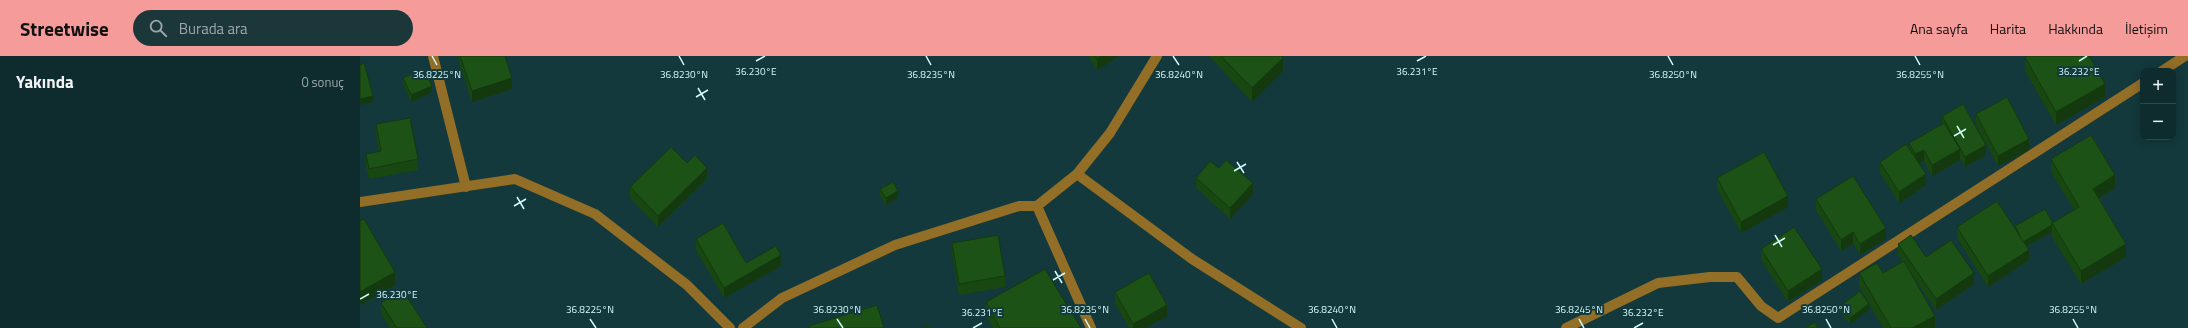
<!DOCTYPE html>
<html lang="tr">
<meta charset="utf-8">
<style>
body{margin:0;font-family:"Titillium Web",sans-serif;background:#1c3739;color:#f1f3f6}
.controls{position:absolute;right:12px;top:12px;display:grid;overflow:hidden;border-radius:8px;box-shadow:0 2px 10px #0003}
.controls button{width:36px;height:36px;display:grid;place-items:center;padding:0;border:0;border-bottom:1px solid #2e4749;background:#0e2b2d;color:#f1f3f6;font:20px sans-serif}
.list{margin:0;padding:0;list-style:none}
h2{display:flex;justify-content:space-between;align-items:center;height:52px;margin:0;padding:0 16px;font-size:17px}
h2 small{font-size:13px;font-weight:400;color:#9ba7aa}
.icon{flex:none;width:22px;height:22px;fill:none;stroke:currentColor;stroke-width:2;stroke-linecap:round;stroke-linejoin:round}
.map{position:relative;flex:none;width:1828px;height:272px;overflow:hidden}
header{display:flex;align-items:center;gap:24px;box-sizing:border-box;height:56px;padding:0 20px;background:#f59b99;color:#111}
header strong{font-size:19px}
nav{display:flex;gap:22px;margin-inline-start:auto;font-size:14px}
.search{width:280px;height:36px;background:#1c3739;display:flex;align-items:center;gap:10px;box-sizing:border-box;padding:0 14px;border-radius:22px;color:#9ba7aa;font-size:15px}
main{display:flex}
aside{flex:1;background:#0e2b2d}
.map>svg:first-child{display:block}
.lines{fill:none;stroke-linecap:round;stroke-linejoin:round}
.minor{stroke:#926e26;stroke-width:10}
.wall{fill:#184712}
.shaded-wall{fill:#14390f}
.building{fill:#1c5215;stroke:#14390f}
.ticks{fill:none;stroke:#d2fcfe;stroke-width:1.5}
.ticks-label{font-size:10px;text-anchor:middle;fill:#d2fcfe;stroke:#13393c;stroke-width:4;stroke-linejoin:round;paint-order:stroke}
</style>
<header>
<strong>Streetwise</strong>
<div class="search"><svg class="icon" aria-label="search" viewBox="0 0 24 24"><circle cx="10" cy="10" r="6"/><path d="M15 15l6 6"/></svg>Burada ara</div>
<nav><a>Ana sayfa</a><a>Harita</a><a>Hakkında</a><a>İletişim</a></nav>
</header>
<main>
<aside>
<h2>Yakında<small>0 sonuç</small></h2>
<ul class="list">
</ul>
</aside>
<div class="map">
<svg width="1828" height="272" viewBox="0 0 1828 272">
<rect width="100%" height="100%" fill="#13393c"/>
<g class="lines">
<g class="minor">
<polyline points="73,0 106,131"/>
<polyline points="1802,15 1825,0"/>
<polyline points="717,118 832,203 941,272"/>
<polyline points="0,146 155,123 235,158 327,229 370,272"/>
<polyline points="677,150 731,272"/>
<polyline points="383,272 422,242 535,189 659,150 677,150 717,118 750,77 797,0"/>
<polyline points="1206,272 1298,227 1350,221 1377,221 1401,250 1418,262 1783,27"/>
</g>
</g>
<g class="wall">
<polygon points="97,0 145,0 152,33 112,46"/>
<polygon points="728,0 759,0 737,14"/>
<polygon points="849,0 921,0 923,15 892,46"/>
<polygon points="1665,1 1745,41 1696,69 1665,15"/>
<polygon points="43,22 72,36 51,46 43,28"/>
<polygon points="1616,58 1669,94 1638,110 1616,69"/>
<polygon points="1582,60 1626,99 1605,111 1600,102 1600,104 1572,120 1564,105 1559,107 1566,129 1539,147 1520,117 1520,106 1549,92 1549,87 1582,68"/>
<polygon points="16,68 58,103 58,114 9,123 6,109 6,98 19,96 16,79"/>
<polygon points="1691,103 1755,132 1738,143 1766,201 1721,228 1692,181 1692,176 1667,190 1669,204 1628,231 1597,182 1597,171 1655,172 1655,170 1693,167 1714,154 1691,116"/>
<polygon points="327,107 347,122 298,171 270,142 270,131"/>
<polygon points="859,112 893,138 870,163 836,132 836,122"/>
<polygon points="1357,122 1428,151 1381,177 1357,133"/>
<polygon points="520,133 538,142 526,149 520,139"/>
<polygon points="1456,143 1526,183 1500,199 1493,187 1481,195 1456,154"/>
<polygon points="336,183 386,207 421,210 364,242 336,194"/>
<polygon points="592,187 645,220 645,231 599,239 592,198"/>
<polygon points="1538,188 1566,201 1614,228 1576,254 1549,214 1575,272 1523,272 1499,230 1499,217 1523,217 1543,206 1538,199"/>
<polygon points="1401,193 1462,224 1428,246 1401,204"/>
<polygon points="755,236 807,260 785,272 769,272 755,247"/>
<polygon points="626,246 721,272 633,272 626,260"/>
<polygon points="21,247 67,272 30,272 21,258"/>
<polygon points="1480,250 1509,254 1490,268 1480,256"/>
</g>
<g class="shaded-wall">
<polygon points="742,0 759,0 737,14 737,3"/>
<polygon points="923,2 923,15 892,46 892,32"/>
<polygon points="152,22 152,33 112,46 112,35"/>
<polygon points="1745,28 1745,41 1696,69 1696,56"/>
<polygon points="72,30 72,36 51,46 51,39"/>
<polygon points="13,40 13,46 0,49 0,43"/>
<polygon points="1669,83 1669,94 1638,110 1638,100"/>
<polygon points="1626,89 1626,99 1605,111 1605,101"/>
<polygon points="1600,93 1600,104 1572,120 1572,109"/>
<polygon points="1564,94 1564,105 1555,109 1555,98"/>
<polygon points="347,112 347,122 298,171 298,160"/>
<polygon points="1566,118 1566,129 1539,147 1539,136"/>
<polygon points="1755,119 1755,132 1733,146 1733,133"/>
<polygon points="893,127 893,138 870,163 870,152"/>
<polygon points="538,135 538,142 526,149 526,142"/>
<polygon points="1428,140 1428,151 1381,177 1381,166"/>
<polygon points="1692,169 1692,176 1663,192 1663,186"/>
<polygon points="1526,172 1526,183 1500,199 1500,188"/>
<polygon points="1493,176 1493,187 1481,195 1481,184"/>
<polygon points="1766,188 1766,201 1721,228 1721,215"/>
<polygon points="1669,194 1669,204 1628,231 1628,220"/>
<polygon points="421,199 421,210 364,242 364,232"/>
<polygon points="1462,213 1462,224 1428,246 1428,235"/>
<polygon points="35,216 35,229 0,249 0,236"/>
<polygon points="1614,217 1614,228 1576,254 1576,243"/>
<polygon points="1509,248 1509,254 1490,268 1490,262"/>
<polygon points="807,249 807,260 785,272 773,272 773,268"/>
<polygon points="1575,260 1575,272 1552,272"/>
</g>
<g class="building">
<polygon points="100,0 145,0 152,22 112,35"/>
<polygon points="735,0 742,0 737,3"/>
<polygon points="861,0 921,0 923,2 892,32"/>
<polygon points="1668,0 1729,0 1745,28 1696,56 1665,1"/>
<polygon points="4,7 13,40 0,43 0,9"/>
<polygon points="64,13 72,30 51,39 43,22"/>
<polygon points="1647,41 1669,83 1638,100 1616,58"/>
<polygon points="1603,48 1626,89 1605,101 1582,60"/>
<polygon points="50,62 58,103 9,113 6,98 21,95 16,68"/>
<polygon points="1584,67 1600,93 1572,109 1564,94 1555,98 1549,87"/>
<polygon points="1731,79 1755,119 1733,133 1766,188 1721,215 1692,167 1719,151 1691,103"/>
<polygon points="1546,88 1566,118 1539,136 1520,106"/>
<polygon points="311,91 327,107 335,99 347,112 298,160 270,131"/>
<polygon points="1404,96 1428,140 1381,166 1357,122"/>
<polygon points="866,104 893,127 870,152 836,122 850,105 859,112"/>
<polygon points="1493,120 1526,172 1500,188 1493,176 1481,184 1456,143"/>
<polygon points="533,126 538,135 526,142 520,133"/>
<polygon points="1637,145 1669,194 1628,220 1597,171"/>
<polygon points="1685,153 1693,167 1692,167 1692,169 1663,186 1655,170"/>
<polygon points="4,163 35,216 0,236 0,165"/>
<polygon points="363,167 386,207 416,190 421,199 364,232 336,183"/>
<polygon points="1434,171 1462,213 1428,235 1401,193"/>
<polygon points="638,179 645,220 599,228 592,187"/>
<polygon points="1551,179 1566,201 1591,184 1614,217 1576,243 1538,188"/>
<polygon points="1544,205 1575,260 1552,272 1531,272 1499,217 1517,207 1523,217"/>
<polygon points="685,213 721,272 640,272 626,246"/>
<polygon points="789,217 807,249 773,268 755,236"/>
<polygon points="42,233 67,272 37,272 21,247"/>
<polygon points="1500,235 1509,248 1490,262 1480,250"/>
<polygon points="517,249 524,272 449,272 449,270"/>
<polygon points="1455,266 1458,272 1445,272"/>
<polygon points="568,270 570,272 564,272"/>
</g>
<path class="ticks" d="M72,0L77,9M319,0L324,9M566,0L571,9M813,0L819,9M1308,0L1313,9M1555,0L1560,9M396,5L405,0M1057,5L1066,0M1719,5L1727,0M338,32L345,44M336,41L348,34M1597,70L1604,82M1594,80L1606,73M877,106L884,117M874,115L886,108M157,141L164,153M154,150L166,143M1415,179L1422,191M1413,189L1425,182M695,215L702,227M693,224L705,217M0,243L9,238M230,263L236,272M477,263L483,272M725,263L730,272M972,263L977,272M1219,263L1224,272M1466,263L1471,272M1713,263L1718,272M613,272L622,267M1274,272L1283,267"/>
<g class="ticks-label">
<text x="396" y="19">36.230°E</text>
<text x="1057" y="19">36.231°E</text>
<text x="1719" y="19">36.232°E</text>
<text x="77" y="22">36.8225°N</text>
<text x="1313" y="22">36.8250°N</text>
<text x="1560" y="22">36.8255°N</text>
<text x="324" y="22">36.8230°N</text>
<text x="571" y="22">36.8235°N</text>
<text x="819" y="22">36.8240°N</text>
<text x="37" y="242">36.230°E</text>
<text x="230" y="257">36.8225°N</text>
<text x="477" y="257">36.8230°N</text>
<text x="725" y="257">36.8235°N</text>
<text x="972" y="257">36.8240°N</text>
<text x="1219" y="257">36.8245°N</text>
<text x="1466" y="257">36.8250°N</text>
<text x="1713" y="257">36.8255°N</text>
<text x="622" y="260">36.231°E</text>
<text x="1283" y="260">36.232°E</text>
</g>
</svg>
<div class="controls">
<button>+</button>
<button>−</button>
</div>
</div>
</main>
